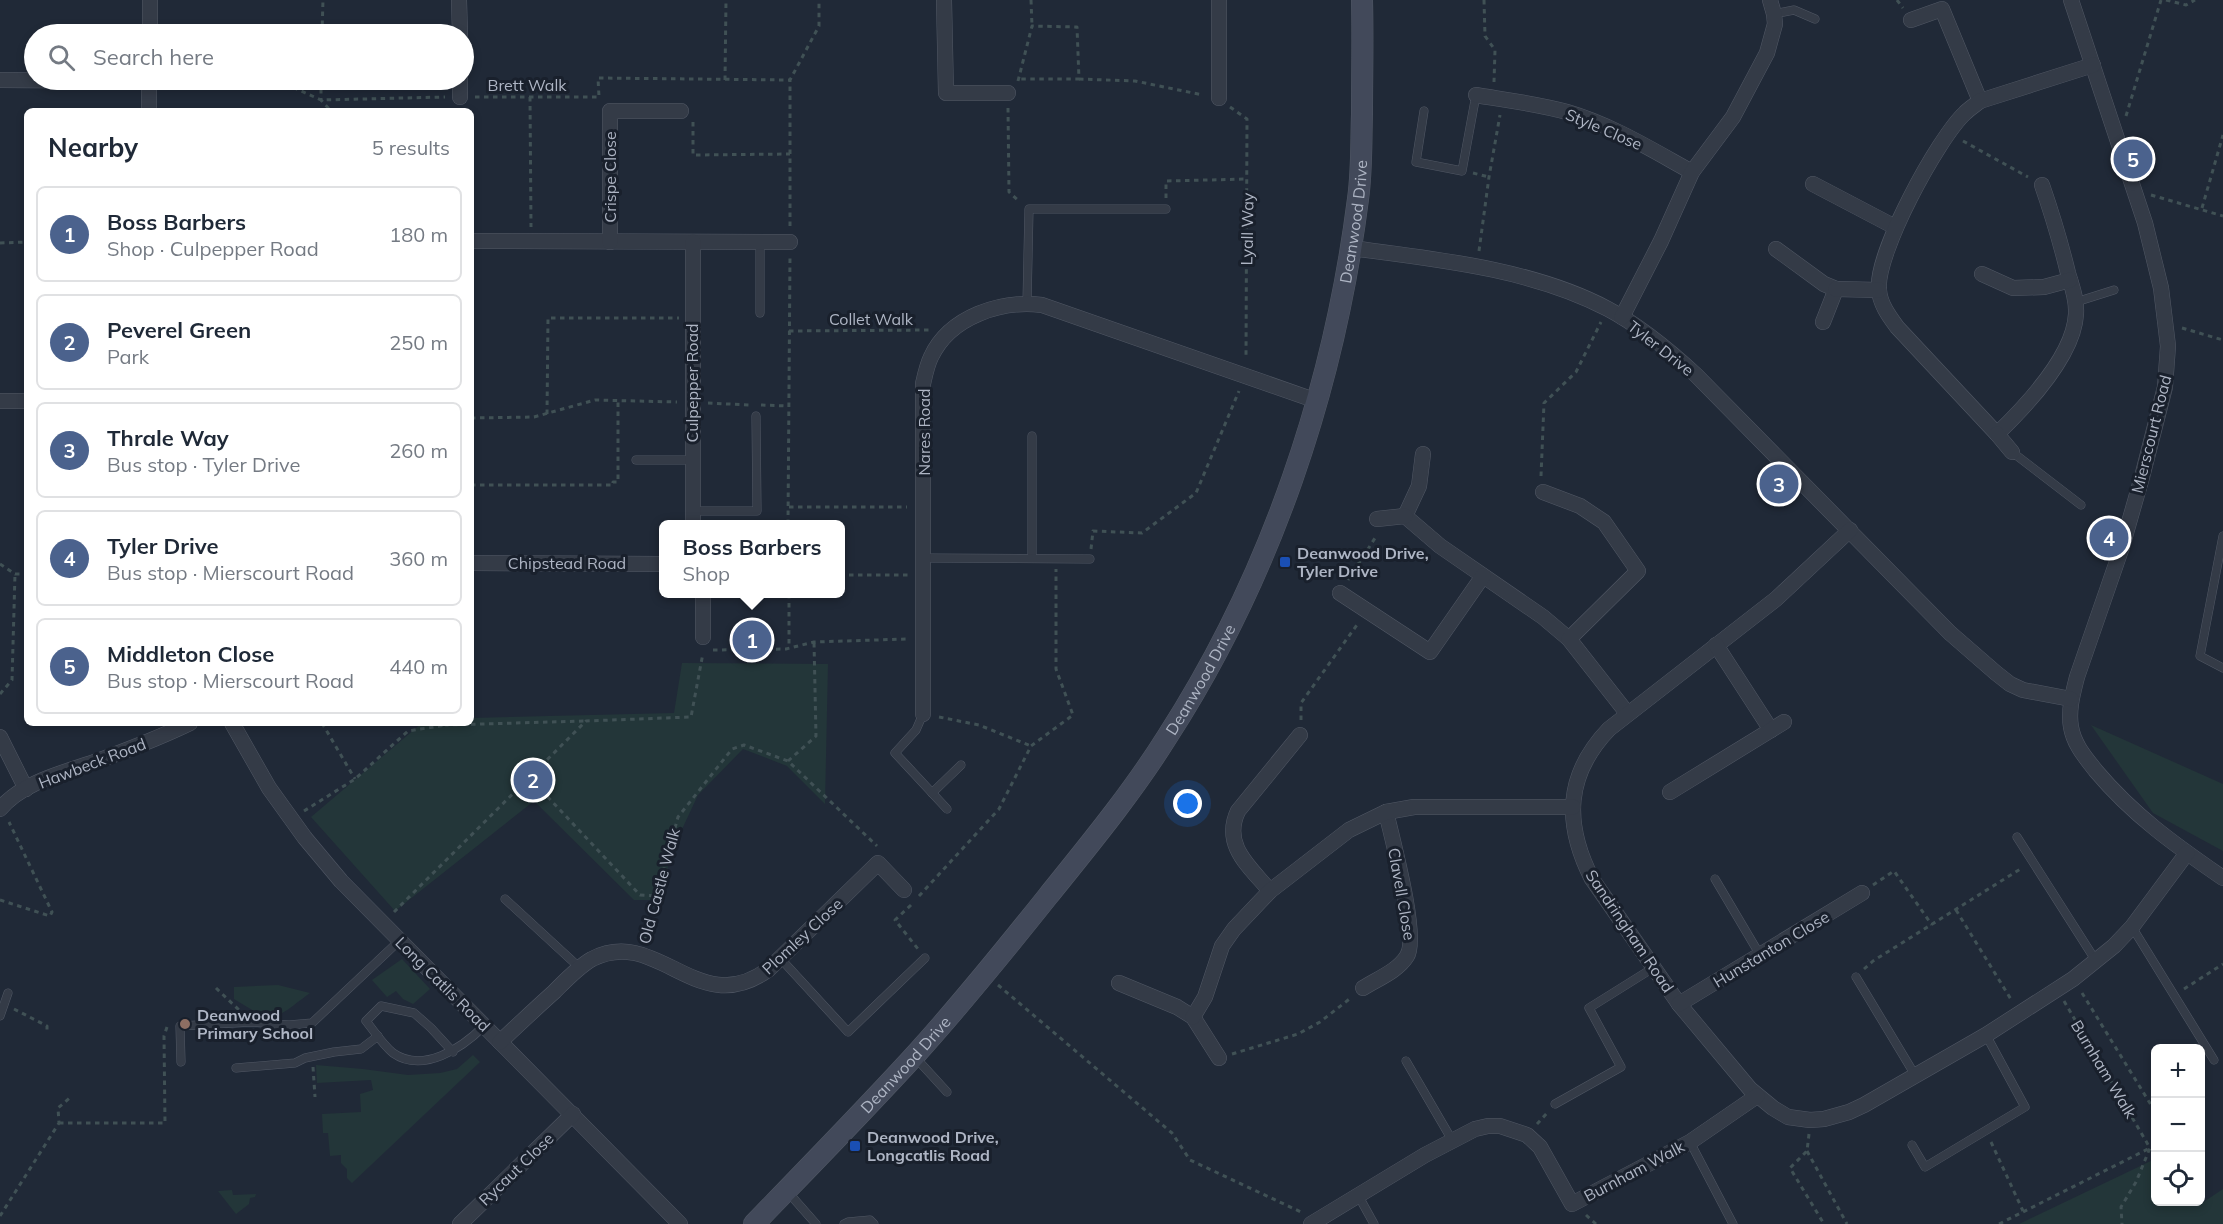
<!DOCTYPE html>
<meta charset="utf-8">
<style>
body{margin:0;font-family:Mulish,sans-serif;background:#f2f2f3;color:#1f2937}
.controls{position:absolute;right:18px;bottom:18px;display:grid;overflow:hidden;border-radius:9px;box-shadow:0 3px 9px #0003}
.controls button{width:54px;height:54px;display:grid;place-items:center;padding:0;border:0;border-bottom:2px solid #e0e1e3;background:#fff;color:#1f2937;font:30px sans-serif}
.you{position:absolute;left:1188px;top:804px;width:21px;height:21px;margin:-15px;border:4px solid #fff;border-radius:50%;background:#1a73e8;box-shadow:0 0 0 9px #1a73e833}
.badge{display:grid;place-items:center;width:39px;height:39px;border-radius:50%;background:#4b628d;color:#fff;font-size:20px;font-weight:700}
.pin{position:absolute;translate:-50% -50%;border:3px solid #fff;box-shadow:0 2px 6px #0006}
.popup{position:absolute;left:659px;top:520px;width:186px;height:78px;box-sizing:border-box;display:grid;place-content:center;border-radius:9px;background:#fff;filter:drop-shadow(0 2px 4px #0005);font-size:20px;white-space:nowrap;color:#747a83}
.popup b{font-size:22px;color:#1f2937}
.popup::after{content:'';position:absolute;left:50%;top:100%;margin-left:-12px;border:12px solid transparent;border-top-color:#fff}
.list{margin:0;padding:0;list-style:none}
h2{display:flex;justify-content:space-between;align-items:center;height:78px;margin:0;padding:0 24px;font-size:26px}
h2 small{font-size:20px;font-weight:400;color:#747a83}
.list li{display:grid;grid-template-columns:39px 1fr auto;gap:18px;align-items:center;box-sizing:border-box;height:96px;margin:0 12px 12px;padding:0 12px;border:2px solid #e0e1e3;border-radius:9px}
.list b{display:block;font-size:22px;white-space:nowrap}
.list p{margin:0;font-size:20px;white-space:nowrap;color:#747a83}
.list em{font-size:20px;font-style:normal;color:#747a83}
.icon{flex:none;width:33px;height:33px;fill:none;stroke:currentColor;stroke-width:2;stroke-linecap:round;stroke-linejoin:round}
.map{position:relative;flex:none;width:2223px;height:1224px;overflow:hidden}
.search{position:absolute;background:#fff;box-shadow:0 3px 9px #0003;left:24px;top:24px;width:450px;height:66px;display:flex;align-items:center;gap:15px;box-sizing:border-box;padding:0 21px;border-radius:33px;color:#747a83;font-size:22px}
.panel{position:absolute;background:#fff;box-shadow:0 3px 9px #0003;left:24px;top:108px;width:450px;height:618px;border-radius:9px}
.map>svg:first-child{display:block}
.green{fill:#233639}
.lines{fill:none;stroke-linecap:round;stroke-linejoin:round}
.lane-casing{stroke:#515865;stroke-width:9}
.street-casing{stroke:#515865;stroke-width:16}
.secondary-casing{stroke:#515865;stroke-width:22}
.path{stroke:#405155;stroke-width:3;stroke-dasharray:4.5 4.5;stroke-linecap:butt}
.lane{stroke:#343b47;stroke-width:8}
.street{stroke:#343b47;stroke-width:15}
.secondary{stroke:#42495a;stroke-width:21}
.transit-dot{fill:#1a4fb4;stroke:#19202c;stroke-width:2}
.education-dot{fill:#8d6e63;stroke:#19202c;stroke-width:2}
.labels{text-anchor:middle;dominant-baseline:central;stroke-width:6;stroke-linejoin:round;paint-order:stroke}
.street-label{font-size:16px;fill:#aeb5c4;stroke:#19202c}
.poi-label{font-size:16px;font-weight:bold;fill:#aeb5c4;stroke:#19202c;text-anchor:start}
</style>
<div class="map">
<svg width="2223" height="1224" viewBox="0 0 2223 1224">
<rect width="100%" height="100%" fill="#202937"/>
<g class="green">
<polygon points="682,663 828,664 825,804 787,766 743,749 698,795 670,855 667,872 659,900 634,900 534,801 395,911 311,817 422,723 471,723 471,718 674,713"/>
<polygon points="2091,725 2223,784 2223,851 2153,813"/>
<polygon points="402,959 430,989 413,1004 403,999 396,991 387,997 372,980"/>
<path d="M278,985L310,993C272,1021 276,1025 234,999V987Z"/>
<polygon points="473,1055 480,1062 352,1183 347,1178 347,1169 341,1163 341,1155 330,1156 328,1133 323,1133 322,1114 361,1112 360,1094 373,1090 371,1080 317,1083 316,1065 363,1069 408,1075 440,1073 457,1069"/>
<polygon points="2155,1159 2156,1202 2201,1201 2202,1203 2223,1189 2223,1224 2019,1224"/>
<polygon points="232,1190 233,1195 256,1194 255,1197 250,1198 249,1204 236,1214 218,1191"/>
</g>
<g class="lines">
<g class="lane-casing">
<g id="lane">
<polyline points="1774,14 1794,10 1815,19"/>
<polyline points="1424,111 1416,162 1462,171 1476,95"/>
<polyline points="2076,302 2114,290"/>
<polyline points="1027,303 1029,209 1166,209"/>
<polyline points="760,313 760,242"/>
<polyline points="1032,436 1032,558"/>
<polyline points="2012,452 2081,505"/>
<polyline points="636,460 692,460"/>
<polyline points="693,511 757,511 756,416"/>
<polyline points="2223,536 2200,656 2223,668"/>
<polyline points="924,558 1090,559"/>
<polyline points="923,714 916,730 895,753 947,809"/>
<polyline points="932,793 961,765"/>
<polyline points="2017,837 2096,961"/>
<polyline points="1715,879 1760,955"/>
<polyline points="505,899 580,968"/>
<polyline points="2132,927 2214,1060"/>
<polyline points="780,958 848,1032 925,958"/>
<polyline points="1856,977 1915,1075"/>
<polyline points="0,1016 8,993"/>
<path d="M453,1052L431,1028L414,1013L381,1006L366,1021C374,1031 383,1045 393,1053C423,1074 462,1048 484,1026"/>
<polyline points="915,1057 947,1092"/>
<polyline points="1406,1061 1452,1140"/>
<polyline points="181,1062 180,1026 252,1022 289,1025 312,1023 400,940"/>
<polyline points="236,1068 295,1063 305,1058 334,1052 361,1049 378,1036"/>
<polyline points="1555,1104 1621,1067 1589,1008 1653,968"/>
<polyline points="1690,1142 1733,1224"/>
<polyline points="1912,1145 1925,1167 2025,1107 1986,1035"/>
<polyline points="787,1191 816,1224"/>
<polyline points="1358,1195 1374,1224"/>
<polyline points="844,1224 848,1222 870,1220 874,1224"/>
</g>
</g>
<g class="street-casing">
<g id="street">
<polyline points="459,0 460,34"/>
<polyline points="944,0 946,93 1008,93"/>
<path d="M2071,0L2145,223L2161,288L2168,346L2165,387L2142,477L2122,547L2077,677C2073,693 2068,710 2071,727C2074,745 2086,758 2096,771C2133,815 2175,845 2223,878"/>
<polyline points="1911,20 1942,9 1980,101"/>
<polyline points="150,34 150,0"/>
<polyline points="0,80 149,81"/>
<polyline points="460,80 460,97"/>
<path d="M1476,95C1506,100 1538,104 1567,112C1612,125 1652,150 1692,172"/>
<polyline points="1219,98 1219,0"/>
<polyline points="149,111 149,80"/>
<polyline points="1813,184 1895,227"/>
<path d="M2042,185C2052,214 2061,244 2068,273C2072,286 2077,300 2076,314C2074,356 2026,406 1997,434L1897,327C1889,316 1880,304 1879,290C1875,254 1938,138 1965,113C1969,109 1975,105 1980,101L2093,65"/>
<polyline points="471,241 790,242"/>
<polyline points="610,242 610,111 681,111"/>
<polyline points="693,242 693,524"/>
<path d="M1351,248C1435,259 1533,269 1608,309C1640,326 1669,350 1696,375L1950,633L1996,673L2010,684L2023,690L2071,699"/>
<polyline points="1776,249 1824,284 1836,289 1823,322"/>
<polyline points="1982,274 2013,288 2044,287 2070,280"/>
<polyline points="1836,289 1879,290"/>
<polyline points="1622,317 1661,241 1692,172 1733,117 1767,53 1775,24 1774,14 1770,0"/>
<polyline points="0,401 27,401"/>
<polyline points="1997,434 2012,452"/>
<polyline points="1423,454 1419,486 1405,516 1440,546 1543,617 1569,639"/>
<polyline points="1543,492 1580,506 1604,522 1638,571 1569,639 1627,713"/>
<polyline points="1377,519 1405,516"/>
<path d="M1850,530L1776,599L1609,729C1565,775 1564,824 1592,879L1679,1004L1750,1089L1773,1108L1788,1117L1810,1120L1824,1119L1849,1112L1864,1105L1986,1035L2073,979L2114,946L2132,927L2187,853"/>
<polyline points="471,563 664,564"/>
<polyline points="1340,593 1430,652 1483,576"/>
<polyline points="703,594 703,637"/>
<polyline points="1716,645 1771,730"/>
<path d="M923,714V384C925,375 927,365 931,357C950,316 1002,300 1042,305L1317,401"/>
<polyline points="232,723 269,788 305,838 341,881 680,1224"/>
<polyline points="0,737 26,789"/>
<polyline points="1670,792 1784,722"/>
<path d="M0,809C23,781 67,772 100,760C130,749 161,737 190,723"/>
<path d="M1270,891C1249,866 1222,845 1238,811L1300,735"/>
<polyline points="1119,983 1177,1007 1193,1017 1219,1058"/>
<path d="M1363,988C1377,979 1398,971 1407,956C1419,938 1392,838 1386,812"/>
<polyline points="1679,1004 1862,893"/>
<polyline points="1193,1017 1205,997 1222,946 1234,929 1270,891 1349,830 1386,812 1414,807 1573,807"/>
<path d="M500,1042C518,1025 536,1008 554,992C566,980 578,967 592,959C658,925 698,1022 769,969L878,863L904,890"/>
<polyline points="460,1224 573,1114"/>
<polyline points="1311,1224 1425,1155 1475,1129 1488,1126 1500,1126 1527,1135 1540,1147 1572,1204 1690,1142 1757,1096"/>
</g>
</g>
<g class="secondary-casing">
<g id="secondary">
<path id="s1" d="M754,1224C808,1168 863,1112 916,1054C962,1003 1005,950 1048,896C1089,845 1132,793 1167,737C1271,576 1334,388 1358,199C1362,171 1361,142 1362,114C1362,76 1363,38 1362,0"/>
</g>
</g>
<g class="path">
<polyline points="1031,0 1032,26"/>
<polyline points="1484,0 1485,36 1495,50 1494,82"/>
<polyline points="1897,0 1903,8"/>
<polyline points="2166,0 2186,5 2195,0"/>
<polyline points="322,34 323,0"/>
<polyline points="1079,79 1135,81 1203,95"/>
<polyline points="277,80 321,100 445,97"/>
<polyline points="321,80 321,100 331,111"/>
<polyline points="725,80 726,0"/>
<polyline points="1018,81 1032,26 1077,27 1079,79 1020,79"/>
<polyline points="475,97 599,97 598,78 790,80"/>
<polyline points="530,97 531,227"/>
<polyline points="1230,107 1247,119 1246,358"/>
<polyline points="1008,108 1009,192 1020,202"/>
<polyline points="2126,116 2161,0"/>
<polyline points="693,122 693,155 790,154"/>
<polyline points="1963,141 2028,177"/>
<polyline points="1473,173 1489,177"/>
<polyline points="2151,195 2223,216"/>
<polyline points="1166,198 1166,181 1248,179"/>
<polyline points="2202,208 2223,135"/>
<polyline points="790,226 790,80 819,26 819,0"/>
<polyline points="0,243 27,242"/>
<polyline points="1479,251 1489,177 1500,115"/>
<polyline points="2182,328 2223,340"/>
<polyline points="789,331 930,330"/>
<polyline points="708,403 749,405"/>
<polyline points="761,405 788,406"/>
<polyline points="547,414 548,318 679,318"/>
<polyline points="471,418 534,417 595,400 677,402"/>
<polyline points="1541,476 1544,403 1576,372 1601,322"/>
<polyline points="471,485 613,485 613,482 618,482 618,401"/>
<polyline points="789,507 907,507"/>
<polyline points="788,524 790,256"/>
<polyline points="1091,549 1093,531 1142,533 1196,493 1239,391"/>
<polyline points="0,564 15,574 27,574"/>
<polyline points="840,575 909,575"/>
<polyline points="1348,580 1377,535"/>
<polyline points="789,594 789,648"/>
<polyline points="713,650 786,649 814,642 906,639"/>
<polyline points="0,694 12,680 15,574"/>
<polyline points="939,717 979,725 1031,746"/>
<polyline points="1301,720 1301,703 1359,622"/>
<polyline points="322,723 355,779"/>
<polyline points="446,723 446,725 586,721"/>
<polyline points="788,761 816,736 814,642"/>
<polyline points="529,777 640,895 656,896"/>
<polyline points="304,811 355,779 408,731 446,725"/>
<polyline points="1873,885 1894,871 1932,925"/>
<polyline points="919,896 999,809 1031,746 1073,715 1056,669 1056,569"/>
<polyline points="0,900 50,916 52,912 9,822"/>
<polyline points="911,905 895,920 918,949"/>
<polyline points="1956,910 2012,1001"/>
<polyline points="394,912 586,721 691,717 703,653"/>
<polyline points="644,941 678,817 732,749 744,745 788,761 877,846"/>
<polyline points="1864,969 1873,961 2022,868"/>
<polyline points="998,985 1172,1133 1190,1160 1301,1212"/>
<polyline points="216,988 239,1010"/>
<polyline points="2184,989 2223,964"/>
<polyline points="2082,993 2156,1113"/>
<polyline points="2064,1001 2150,1148 2136,1182 2121,1207 2122,1224"/>
<polyline points="14,1009 47,1026 47,1030"/>
<polyline points="1232,1054 1298,1034 1320,1022 1352,997"/>
<polyline points="313,1067 315,1097"/>
<polyline points="59,1123 165,1123 164,1036 167,1027"/>
<polyline points="1537,1124 1548,1112"/>
<polyline points="1809,1134 1807,1151 1790,1168 1824,1224"/>
<polyline points="1991,1142 2023,1211"/>
<polyline points="1807,1151 1847,1224"/>
<polyline points="1586,1215 1596,1224"/>
<polyline points="0,1216 59,1123 58,1108 72,1096"/>
<polyline points="1999,1224 2156,1145"/>
</g>
<use href="#lane" class="lane"/>
<use href="#street" class="street"/>
<use href="#secondary" class="secondary"/>
</g>
<g class="transit-dot">
<rect x="1279" y="556" width="12" height="12" rx="3"/>
<rect x="849" y="1140" width="12" height="12" rx="3"/>
</g>
<circle class="education-dot" cx="185" cy="1024" r="6"/>
<g class="labels">
<g class="street-label">
<text x="527" y="85">Brett Walk</text>
<text transform="translate(1604 129) rotate(23)">Style Close</text>
<text transform="translate(610 177) rotate(-90)">Crispe Close</text>
<text stroke="none"><textPath href="#s1" startOffset="1192">Deanwood Drive</textPath></text>
<text transform="translate(1247 229) rotate(-89)">Lyall Way</text>
<text x="871" y="319">Collet Walk</text>
<text transform="translate(1661 348) rotate(38)">Tyler Drive</text>
<text transform="translate(692 383) rotate(-90)">Culpepper Road</text>
<text transform="translate(924 432) rotate(-90)">Nares Road</text>
<text transform="translate(2151 434) rotate(-76)">Mierscourt Road</text>
<text x="567" y="563">Chipstead Road</text>
<text stroke="none"><textPath href="#s1" startOffset="706">Deanwood Drive</textPath></text>
<text transform="translate(92 763) rotate(-21)">Hawbeck Road</text>
<text transform="translate(659 886) rotate(-75)">Old Castle Walk</text>
<text transform="translate(1402 894) rotate(80)">Clavell Close</text>
<text transform="translate(1630 931) rotate(56)">Sandringham Road</text>
<text transform="translate(802 936) rotate(-43)">Plomley Close</text>
<text transform="translate(1771 949) rotate(-31)">Hunstanton Close</text>
<text transform="translate(443 984) rotate(45)">Long Catlis Road</text>
<text stroke="none"><textPath href="#s1" startOffset="220">Deanwood Drive</textPath></text>
<text transform="translate(2104 1069) rotate(59)">Burnham Walk</text>
<text transform="translate(516 1169) rotate(-44)">Rycaut Close</text>
<text transform="translate(1634 1171) rotate(-28)">Burnham Walk</text>
</g>
<g class="poi-label">
<text x="1297" y="553">Deanwood Drive,<tspan x="1297" dy="18">Tyler Drive</tspan></text>
<text x="197" y="1015">Deanwood<tspan x="197" dy="18">Primary School</tspan></text>
<text x="867" y="1137">Deanwood Drive,<tspan x="867" dy="18">Longcatlis Road</tspan></text>
</g>
</g>
</svg>
<div class="controls">
<button>+</button>
<button>−</button>
<button><svg class="icon" aria-label="locate" viewBox="0 0 24 24"><circle cx="12" cy="12" r="6"/><path d="M12 2v4M12 18v4M2 12h4M18 12h4"/></svg></button>
</div>
<div class="you"></div>
<div class="pin badge" style="left:752px;top:640px">1</div>
<div class="popup"><b>Boss Barbers</b>Shop</div>
<div class="pin badge" style="left:533px;top:780px">2</div>
<div class="pin badge" style="left:1779px;top:484px">3</div>
<div class="pin badge" style="left:2109px;top:538px">4</div>
<div class="pin badge" style="left:2133px;top:159px">5</div>
<div class="search"><svg class="icon" aria-label="search" viewBox="0 0 24 24"><circle cx="10" cy="10" r="6"/><path d="M15 15l6 6"/></svg>Search here</div>
<section class="panel">
<h2>Nearby<small>5 results</small></h2>
<ul class="list">
<li><span class="badge">1</span><div><b>Boss Barbers</b><p>Shop · Culpepper Road</p></div><em>180 m</em></li>
<li><span class="badge">2</span><div><b>Peverel Green</b><p>Park</p></div><em>250 m</em></li>
<li><span class="badge">3</span><div><b>Thrale Way</b><p>Bus stop · Tyler Drive</p></div><em>260 m</em></li>
<li><span class="badge">4</span><div><b>Tyler Drive</b><p>Bus stop · Mierscourt Road</p></div><em>360 m</em></li>
<li><span class="badge">5</span><div><b>Middleton Close</b><p>Bus stop · Mierscourt Road</p></div><em>440 m</em></li>
</ul>
</section>
</div>
